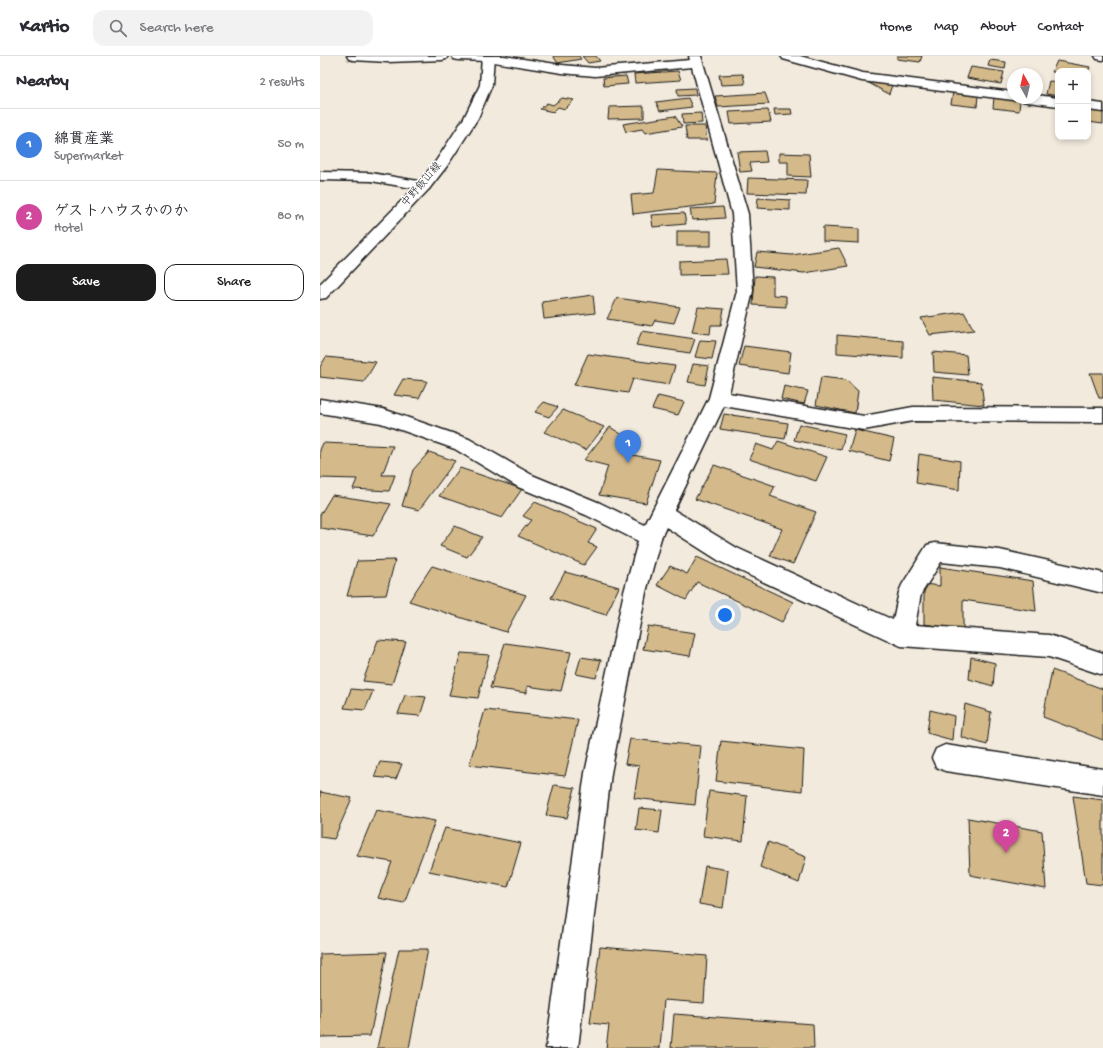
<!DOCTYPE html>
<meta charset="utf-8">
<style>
body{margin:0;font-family:"Gochi Hand","Klee One",sans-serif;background:#f2f2f3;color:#2b2b33}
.controls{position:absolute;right:12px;top:12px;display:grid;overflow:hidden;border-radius:8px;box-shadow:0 2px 6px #0003}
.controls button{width:36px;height:36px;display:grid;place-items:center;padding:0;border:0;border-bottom:1px solid #e1e1e2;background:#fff;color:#2b2b33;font:20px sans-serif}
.compass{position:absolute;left:687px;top:12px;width:36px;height:36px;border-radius:50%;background:#fff;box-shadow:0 2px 6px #0003;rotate:352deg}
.you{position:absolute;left:405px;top:559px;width:14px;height:14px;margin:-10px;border:3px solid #fff;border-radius:50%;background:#1a73e8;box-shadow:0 0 0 6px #1a73e833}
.badge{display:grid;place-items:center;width:26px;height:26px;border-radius:50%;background:#1c1c1c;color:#fff;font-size:13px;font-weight:700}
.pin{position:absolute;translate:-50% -33px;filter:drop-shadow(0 1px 2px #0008)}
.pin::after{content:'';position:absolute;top:21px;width:14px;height:12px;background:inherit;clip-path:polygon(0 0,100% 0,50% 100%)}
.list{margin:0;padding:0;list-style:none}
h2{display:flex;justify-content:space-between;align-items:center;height:52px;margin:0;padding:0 16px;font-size:17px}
h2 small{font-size:13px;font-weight:400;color:#7c7c81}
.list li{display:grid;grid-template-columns:26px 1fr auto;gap:12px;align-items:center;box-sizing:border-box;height:72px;padding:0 16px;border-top:1px solid #e1e1e2}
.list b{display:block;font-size:15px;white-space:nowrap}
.list p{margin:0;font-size:13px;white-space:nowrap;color:#7c7c81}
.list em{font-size:13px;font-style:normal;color:#7c7c81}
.actions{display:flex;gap:8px;padding:12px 16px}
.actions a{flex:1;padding:9px 0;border:1px solid #1c1c1c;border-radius:12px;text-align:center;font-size:14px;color:#1c1c1c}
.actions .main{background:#1c1c1c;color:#fff}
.icon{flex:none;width:22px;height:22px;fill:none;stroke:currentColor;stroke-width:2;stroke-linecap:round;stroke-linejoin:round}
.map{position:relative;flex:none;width:783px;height:992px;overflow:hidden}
header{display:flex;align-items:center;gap:24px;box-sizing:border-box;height:56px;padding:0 20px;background:#fff;border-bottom:1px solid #e1e1e2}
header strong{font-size:19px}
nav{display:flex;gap:22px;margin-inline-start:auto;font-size:14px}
.search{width:280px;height:36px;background:#f2f2f3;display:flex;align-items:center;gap:10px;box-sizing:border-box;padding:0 14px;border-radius:12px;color:#7c7c81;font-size:15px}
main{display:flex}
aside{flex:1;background:#fff}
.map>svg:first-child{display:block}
.building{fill:#d4ba8a;stroke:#1c1c1c}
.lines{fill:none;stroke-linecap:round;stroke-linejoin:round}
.minor-casing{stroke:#1c1c1c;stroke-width:3}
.tertiary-casing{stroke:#1c1c1c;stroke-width:3}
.secondary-casing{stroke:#1c1c1c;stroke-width:3}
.minor{fill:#fff;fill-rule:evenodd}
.tertiary{fill:#fff;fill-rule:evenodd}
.secondary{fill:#fff;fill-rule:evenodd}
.labels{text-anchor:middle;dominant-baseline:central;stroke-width:3;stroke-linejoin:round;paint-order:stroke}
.far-street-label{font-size:11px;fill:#1c1c1c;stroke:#fff}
</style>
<header>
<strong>Kartio</strong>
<div class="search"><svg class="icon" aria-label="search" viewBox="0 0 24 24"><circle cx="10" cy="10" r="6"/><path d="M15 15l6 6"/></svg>Search here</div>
<nav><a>Home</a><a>Map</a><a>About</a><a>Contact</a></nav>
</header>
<main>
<aside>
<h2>Nearby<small>2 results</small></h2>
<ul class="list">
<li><span class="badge" style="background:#3f7fe0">1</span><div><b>綿貫産業</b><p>Supermarket</p></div><em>50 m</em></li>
<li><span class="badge" style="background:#d1479c">2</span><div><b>ゲストハウスかのか</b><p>Hotel</p></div><em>80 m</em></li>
</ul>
<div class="actions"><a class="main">Save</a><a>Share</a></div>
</aside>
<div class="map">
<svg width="783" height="992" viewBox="0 0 783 992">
<rect width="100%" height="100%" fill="#f2eadc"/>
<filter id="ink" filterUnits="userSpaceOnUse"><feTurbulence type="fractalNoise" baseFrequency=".025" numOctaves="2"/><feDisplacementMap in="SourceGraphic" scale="8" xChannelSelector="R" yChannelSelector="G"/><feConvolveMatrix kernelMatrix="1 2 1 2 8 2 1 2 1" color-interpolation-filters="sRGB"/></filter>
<g filter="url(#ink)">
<g class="building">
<polygon points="233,0 259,0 261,3 238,7"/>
<polygon points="262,0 276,0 280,5 268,7"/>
<polygon points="577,0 602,0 600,6 577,3"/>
<polygon points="670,4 686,6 685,13 668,10"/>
<polygon points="737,5 770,11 768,16 768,15 738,15 738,17 732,16"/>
<polygon points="651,11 684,16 681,28 647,22"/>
<polygon points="358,15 361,24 315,27 314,18"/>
<polygon points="423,18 425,28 401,29 399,19"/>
<polygon points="306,20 308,28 284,30 283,22"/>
<polygon points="545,25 572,29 569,38"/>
<polygon points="729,25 738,26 738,40 726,38"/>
<polygon points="375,32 376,39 358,40 357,33"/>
<polygon points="633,36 658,39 657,51 631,48"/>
<polygon points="445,37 449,48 398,51 395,40"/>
<polygon points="674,41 700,44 699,55 673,52"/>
<polygon points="242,42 254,44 245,53 238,51 233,56 220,53 227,47 233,49"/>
<polygon points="368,42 372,51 340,55 336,46"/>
<polygon points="324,50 324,62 288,63 289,51"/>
<polygon points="454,53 471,53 472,58 455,59"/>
<polygon points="448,54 451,66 411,68 409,56"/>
<polygon points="768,54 783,56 783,68 768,66"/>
<polygon points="381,57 382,67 363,68 362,58"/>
<polygon points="355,60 362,71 325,77 322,73 306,76 303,68"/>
<polygon points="365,70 385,70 387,84 367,84"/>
<polygon points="445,95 447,106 430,107 432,115 420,116 417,96"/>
<polygon points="459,97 489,98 491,121 468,120 468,106 459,106"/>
<polygon points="338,114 397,117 394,148 313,158 311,139 334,137"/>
<polygon points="428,122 487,124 486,139 427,137"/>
<polygon points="438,142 470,144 470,154 437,152"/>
<polygon points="403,151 405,162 372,164 370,153"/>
<polygon points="364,157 366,168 333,171 331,159"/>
<polygon points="503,171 539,173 539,187 503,185"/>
<rect x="357" y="175" width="34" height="15"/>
<polygon points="519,192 528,210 484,217 434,211 437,196 472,199"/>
<polygon points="406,203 408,218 359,219 359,205"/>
<polygon points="435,220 453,221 453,239 466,240 466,251 433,249"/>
<polygon points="273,239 275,257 224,263 222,246"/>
<polygon points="297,242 360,251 354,267 335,264 332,270 287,263"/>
<polygon points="378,251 404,253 401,269 391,269 390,278 372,276"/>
<polygon points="644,256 654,274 610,279 601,262"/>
<polygon points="322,275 375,283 370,297 316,289"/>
<polygon points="517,279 583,285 583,302 517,297"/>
<polygon points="380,284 396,285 392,303 375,301"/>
<polygon points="424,290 471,296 468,317 419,310"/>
<polygon points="613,296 646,299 648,319 614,316"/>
<polygon points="268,298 355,310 349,329 313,323 308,337 254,329"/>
<polygon points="6,301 56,306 44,326 0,321 0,311"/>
<polygon points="373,308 389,310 385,329 368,326"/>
<polygon points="770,317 783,317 783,342 779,342"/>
<polygon points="501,321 526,324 538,335 535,357 496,349"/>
<polygon points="612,321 661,326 664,349 613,344"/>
<polygon points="83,323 107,325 99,342 74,339"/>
<polygon points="464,330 488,335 484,348 461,343"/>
<polygon points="338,340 364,346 358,359 332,353"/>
<polygon points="224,346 238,351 229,361 215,356"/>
<polygon points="243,354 284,371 266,394 224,376"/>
<polygon points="404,358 468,367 465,383 400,373"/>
<polygon points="479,368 525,378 521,394 474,384"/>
<polygon points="290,371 314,386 307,398 340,404 326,447 279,439 288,410 264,404"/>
<polygon points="535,374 574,383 569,405 529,395"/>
<polygon points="458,385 507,401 496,425 429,403 436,388 453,394"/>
<polygon points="3,387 73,390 62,419 75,419 69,435 33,433 37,423 0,422 0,394"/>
<polygon points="109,396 135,405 99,454 82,450 93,414"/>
<polygon points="599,398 640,405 639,434 596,427"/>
<polygon points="394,409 455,430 450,440 496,456 473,508 450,500 462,473 375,443"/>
<polygon points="140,412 202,433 182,462 119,440"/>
<polygon points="12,439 71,448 53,480 0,472 0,459"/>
<polygon points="215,446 277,473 268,487 277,491 264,509 198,480 211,464 203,460"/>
<polygon points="135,470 162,481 147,501 120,490"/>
<polygon points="377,501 473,546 462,566 377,526 366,544 337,529 350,510 367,518"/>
<polygon points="75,504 66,539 27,540 37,505"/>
<polygon points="112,510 206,539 186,576 89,545"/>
<polygon points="620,511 713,525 716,555 643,544 643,574 604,568 604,528 620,530"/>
<polygon points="245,516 299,531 286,559 231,542"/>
<polygon points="328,570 375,577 370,600 323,593"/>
<polygon points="58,584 86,586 72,628 43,625"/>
<polygon points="185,587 251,596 241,635 207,630 207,637 170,632"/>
<polygon points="141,597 169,599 158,642 129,639"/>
<polygon points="261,601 281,604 276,622 256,618"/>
<polygon points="651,601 675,607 673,630 649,623"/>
<polygon points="732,614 783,633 783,684 723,661"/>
<polygon points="31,633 53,635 45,654 24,652"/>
<polygon points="85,639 106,641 100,660 78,658"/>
<polygon points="645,648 671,656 667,689 641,681"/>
<polygon points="165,654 258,664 245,720 149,709"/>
<polygon points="610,654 634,660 632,684 607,677"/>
<polygon points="310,683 381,690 375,749 314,742 319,710 305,708"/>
<polygon points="401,685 484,694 482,735 396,725"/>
<polygon points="60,706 82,708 76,723 54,721"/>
<polygon points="234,729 255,732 247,762 226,759"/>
<polygon points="389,735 427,740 423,785 383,780"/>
<polygon points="0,736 32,742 14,783 0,781"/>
<polygon points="753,740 783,744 783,829 766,827"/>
<polygon points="319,752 342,754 339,777 316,774"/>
<polygon points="56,754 115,765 84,847 58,842 72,806 37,800"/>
<polygon points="648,762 722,775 726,833 650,819"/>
<polygon points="125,772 201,787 188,831 109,815"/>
<polygon points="448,786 486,801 479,827 440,811"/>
<polygon points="385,810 408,814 403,852 379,848"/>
<polygon points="280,891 387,900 384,947 344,944 340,992 286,992 289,969 270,967"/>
<polygon points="79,893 108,893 89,992 57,992"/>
<polygon points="67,896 50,980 0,981 0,898"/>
<polygon points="354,958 493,968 494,992 351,992"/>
</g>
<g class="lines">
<g class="minor-casing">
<g id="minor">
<polygon points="27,0 128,0 126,3 122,4 68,6 33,4 29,3"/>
<polygon points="132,0 184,0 242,9 275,12 370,4 369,0 381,0 428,158 433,235 409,337 544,360 593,351 783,352 783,366 593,365 544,374 404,350 354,454 417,492 573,564 579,536 582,529 607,489 615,487 680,494 783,517 783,537 680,512 621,506 601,538 595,569 729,579 783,597 783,619 729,601 581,590 401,506 346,471 338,488 330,491 266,459 198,431 135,393 61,367 0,357 0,343 63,353 149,383 212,419 280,447 325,469 389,342 417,235 412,158 372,11 275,20 242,17 168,5 138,4 134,3"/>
<polygon points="461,0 480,0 543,17 693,36 693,42 698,42 693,44 542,25 463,3"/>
<polygon points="775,0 783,0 783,4 777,3"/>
<polygon points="717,39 738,42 738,50 708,46 703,45 702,42 717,42"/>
<polygon points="768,46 783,48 783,56 768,54"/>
<polygon points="0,116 51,117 104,126 109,127 111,130 109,133 104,134 51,125 0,124"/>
<polygon points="625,689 783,713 783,739 625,715 616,711 612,702 616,693"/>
</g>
</g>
<g class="tertiary-casing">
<polygon id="tertiary" points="330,473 338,476 341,482 326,536 291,717 258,992 226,992 265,717 304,536 319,482 322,476"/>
</g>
<g class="secondary-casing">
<polygon id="secondary" points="162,0 174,0 172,29 158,62 127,110 109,133 6,242 0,243 0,228 99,127 116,105 144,62 160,29"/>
</g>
<use href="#minor" class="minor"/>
<use href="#tertiary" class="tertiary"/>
<use href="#secondary" class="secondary"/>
</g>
</g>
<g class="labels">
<g class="far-street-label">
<text transform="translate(102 129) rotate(-49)">中野飯山線</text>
</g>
</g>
</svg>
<div class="controls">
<button>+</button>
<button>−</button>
</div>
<svg class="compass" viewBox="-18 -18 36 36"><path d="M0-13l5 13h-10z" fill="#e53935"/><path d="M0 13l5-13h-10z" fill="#7c7c81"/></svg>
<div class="you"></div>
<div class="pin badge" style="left:308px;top:407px;background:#3f7fe0">1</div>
<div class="pin badge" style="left:686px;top:797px;background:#d1479c">2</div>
</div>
</main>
